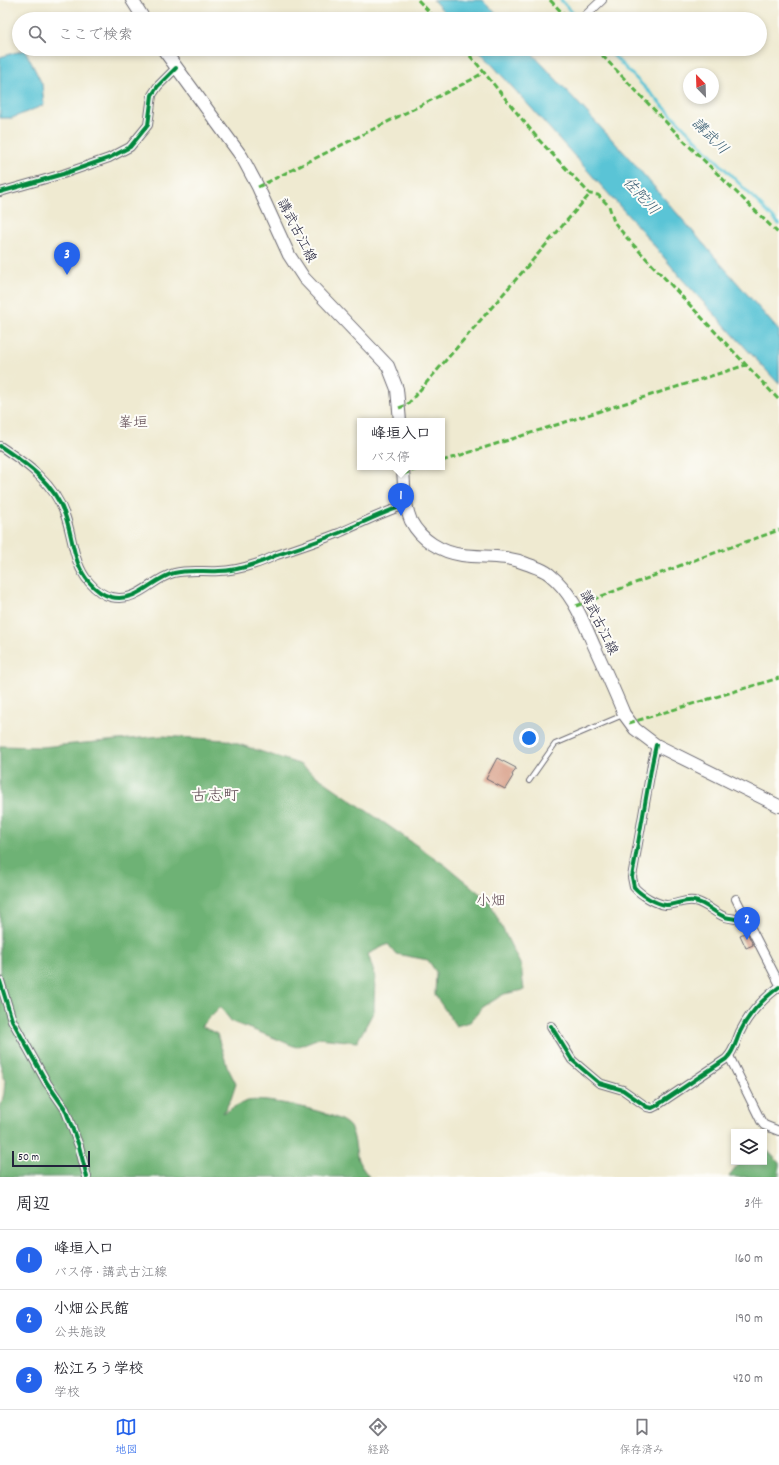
<!DOCTYPE html>
<html lang="ja">
<meta charset="utf-8">
<style>
body{margin:0;font-family:Dekko,"Klee One",sans-serif;background:#f7f7f7;color:#2b2b33}
.controls{position:absolute;right:12px;bottom:12px;display:grid;overflow:hidden;border-radius:0px;box-shadow:0 2px 6px #0003}
.controls button{width:36px;height:36px;display:grid;place-items:center;padding:0;border:0;border-bottom:1px solid #e1e1e2;background:#fff;color:#2b2b33;font:20px sans-serif}
.compass{position:absolute;left:683px;top:68px;width:36px;height:36px;border-radius:50%;background:#fff;box-shadow:0 2px 6px #0003;rotate:337deg}
.scale{position:absolute;left:12px;bottom:10px;width:78px;box-sizing:border-box;padding-left:4px;border:2px solid #22223b;border-top:0;font-size:11px;line-height:14px;white-space:nowrap;color:#22223b;-webkit-text-stroke:3px #fdfcf7;paint-order:stroke}
.you{position:absolute;left:529px;top:738px;width:14px;height:14px;margin:-10px;border:3px solid #fff;border-radius:50%;background:#1a73e8;box-shadow:0 0 0 6px #1a73e833}
.badge{display:grid;place-items:center;width:26px;height:26px;border-radius:50%;background:#2563eb;color:#fff;font-size:13px;font-weight:700}
.pin{position:absolute;translate:-50% -33px;filter:drop-shadow(0 1px 2px #0008)}
.pin::after{content:'';position:absolute;top:21px;width:14px;height:12px;background:inherit;clip-path:polygon(0 0,100% 0,50% 100%)}
.popup{position:absolute;left:357px;top:418px;width:88px;height:52px;box-sizing:border-box;display:grid;place-content:center;border-radius:0px;background:#fff;filter:drop-shadow(0 1px 3px #0005);font-size:13px;white-space:nowrap;color:#7c7c81}
.popup b{font-size:15px;color:#2b2b33}
.popup::after{content:'';position:absolute;left:50%;top:100%;margin-left:-8px;border:8px solid transparent;border-top-color:#fff}
.list{margin:0;padding:0;list-style:none}
h2{display:flex;justify-content:space-between;align-items:center;height:52px;margin:0;padding:0 16px;font-size:17px}
h2 small{font-size:13px;font-weight:400;color:#7c7c81}
.list li{display:grid;grid-template-columns:26px 1fr auto;gap:12px;align-items:center;box-sizing:border-box;height:60px;padding:0 16px;border-top:1px solid #e1e1e2}
.list b{display:block;font-size:15px;white-space:nowrap}
.list p{margin:0;font-size:13px;white-space:nowrap;color:#7c7c81}
.list em{font-size:13px;font-style:normal;color:#7c7c81}
.icon{flex:none;width:22px;height:22px;fill:none;stroke:currentColor;stroke-width:2;stroke-linecap:round;stroke-linejoin:round}
.map{position:relative;flex:none;width:779px;height:1177px;overflow:hidden}
.search{position:absolute;background:#fff;box-shadow:0 2px 6px #0003;left:12px;right:12px;top:12px;height:44px;display:flex;align-items:center;gap:10px;box-sizing:border-box;padding:0 14px;border-radius:22px;color:#7c7c81;font-size:15px}
.sheet{height:232px;background:#fff}
nav{display:flex;justify-content:space-around;align-items:center;box-sizing:border-box;height:56px;border-top:1px solid #e1e1e2;background:#fff;font-size:11px;color:#7c7c81}
nav a{display:grid;justify-items:center;gap:2px}
nav .on{color:#2563eb}
.map>svg:first-child{display:block}
.forest{fill:#6eb275;stroke:#486a58}
.water{fill:#5ac4d6;stroke:#3e7388}
.lines{fill:none;stroke-linecap:round;stroke-linejoin:round}
.stream{stroke:#5ac4d6;stroke-width:3}
.building{fill:#d79b84}
.service-casing{stroke:#6a6870;stroke-width:6}
.minor-casing{stroke:#6a6870;stroke-width:10}
.secondary-casing{stroke:#6a6870;stroke-width:14}
.service{stroke:#fff;stroke-width:4}
.minor{stroke:#fff;stroke-width:8}
.secondary{stroke:#fff;stroke-width:12}
.quiet{stroke:#55b146;stroke-width:3;stroke-dasharray:6 3;stroke-linecap:butt}
.cycleway-casing{stroke:#fdfcf7;stroke-width:6}
.cycleway{stroke:#00873e;stroke-width:4}
.labels{text-anchor:middle;dominant-baseline:central;stroke-width:4;stroke-linejoin:round;paint-order:stroke}
.street-label{font-size:14px;fill:#22223b;stroke:#fdfcf7}
.water-label{font-size:15px;font-style:italic;fill:#365b71;stroke:#fdfcf7}
.neighbourhood-label{font-size:15px;fill:#614c55;stroke:#fdfcf7}
.quarter-label{font-size:16px;fill:#614c55;stroke:#fdfcf7}
</style>
<div class="map">
<svg width="779" height="1177" viewBox="0 0 779 1177">
<rect width="100%" height="100%" fill="#fdfcf7"/>
<filter id="ink" filterUnits="userSpaceOnUse"><feTurbulence type="fractalNoise" baseFrequency=".025" numOctaves="2"/><feDisplacementMap in="SourceGraphic" scale="8" xChannelSelector="R" yChannelSelector="G"/><feConvolveMatrix kernelMatrix="1 2 1 2 8 2 1 2 1" color-interpolation-filters="sRGB"/></filter>
<filter id="wash" filterUnits="userSpaceOnUse"><feTurbulence type="fractalNoise" baseFrequency=".012" numOctaves="4" result="noise"/><feDisplacementMap in="SourceGraphic" scale="16" xChannelSelector="R" yChannelSelector="G"/><feGaussianBlur stdDeviation="0.9" result="paint"/><feColorMatrix in="noise" values="0 0 0 0 0 0 0 0 0 0 0 0 0 0 0 0 0 1.4 0 .05"/><feComposite in="paint" operator="in"/></filter>
<g filter="url(#wash)">
<rect width="100%" height="100%" fill="#efead1"/>
<g class="forest">
<path d="M162,736L226,740L299,764L445,865L489,901L521,966L524,990L504,994L483,1007L470,1022L456,1026L435,995L436,972L428,960L396,954L388,944L368,954L375,976L374,1011L357,1042L319,1038L296,1047L272,1037L232,1022L220,1007L201,1026L217,1034L227,1066L236,1084L231,1099L223,1113C231,1109 240,1103 248,1101C264,1097 340,1112 350,1127C355,1136 355,1146 357,1156C358,1163 365,1171 369,1177H0V1109L4,1093L5,1080L0,1063V746L41,747Z"/>
<polygon points="764,1150 768,1151 779,1163 779,1177 729,1177 731,1173 740,1162 764,1162"/>
</g>
<g class="water">
<polygon points="433,0 483,0 501,19 451,19"/>
<polygon points="478,49 528,49 630,159 779,331 779,384 681,278 643,232"/>
<polygon points="25,50 42,84 44,105 12,118 0,118 0,57"/>
</g>
<g class="lines">
<g class="stream">
<polyline points="561,0 578,19"/>
<polyline points="607,49 779,224"/>
</g>
</g>
<g id="blocks">
<g class="building">
<polygon points="497,758 516,768 512,775 513,776 505,789 486,779"/>
<polygon points="747,932 753,945 746,948 740,935"/>
</g>
</g>
</g>
<g filter="url(#ink)">
<use href="#blocks" fill-opacity="0" stroke="#6a6870" stroke-width="1"/>
<g class="lines">
<g class="service-casing">
<polyline id="service" points="529,781 555,744 623,715"/>
</g>
<g class="minor-casing">
<g id="minor">
<polyline points="582,19 602,0"/>
<polyline points="0,192 63,174 109,158 130,147 148,125 152,95 158,86 176,68"/>
<path d="M0,446C27,464 54,483 65,515C73,537 73,564 89,582C95,589 102,595 111,597C138,603 151,579 174,573C190,569 204,572 219,571C231,571 243,568 255,564C262,562 270,558 277,555C298,548 319,541 339,533C362,523 383,512 406,505"/>
<path d="M656,745L652,764L632,877L634,887C641,895 656,904 666,905C676,905 685,899 694,901C706,903 714,913 725,917C733,919 741,919 748,923"/>
<polyline points="736,899 779,983"/>
<polyline points="0,981 12,1020 47,1083 65,1109 79,1146 87,1177"/>
<path d="M551,1026L572,1060L586,1072L599,1083L623,1090L647,1107L652,1108L656,1106L726,1059C734,1052 736,1041 740,1032C749,1013 763,999 779,987"/>
<polyline points="729,1056 761,1121 764,1125 779,1131"/>
</g>
</g>
<g class="secondary-casing">
<g id="secondary">
<polyline points="132,0 144,19"/>
<polyline points="163,49 242,157 258,187 289,255 304,278 388,366 397,389 400,421"/>
<path d="M403,467C404,484 404,505 411,521C421,540 441,552 462,555C486,558 503,554 527,564C535,567 543,569 549,574C573,593 583,621 595,648C605,670 615,692 624,714L635,729L656,745L779,806"/>
</g>
</g>
<use href="#service" class="service"/>
<use href="#minor" class="minor"/>
<use href="#secondary" class="secondary"/>
<g class="quiet">
<polyline points="418,0 436,19"/>
<polyline points="550,0 568,19"/>
<polyline points="464,49 478,65 539,140 590,194 598,195 609,206 614,222 627,238 779,400"/>
<polyline points="596,49 686,143 779,234"/>
<polyline points="258,187 471,80 484,72"/>
<polyline points="399,408 407,405 590,194"/>
<polyline points="442,461 746,365"/>
<polyline points="403,474 423,467"/>
<polyline points="576,606 692,561 779,530"/>
<polyline points="629,723 779,678"/>
</g>
<g class="cycleway-casing">
<g id="cycleway">
<polyline points="0,192 63,174 109,158 130,147 148,125 152,95 158,86 176,68"/>
<path d="M0,446C27,464 54,483 65,515C73,537 73,564 89,582C95,589 102,595 111,597C138,603 151,579 174,573C190,569 204,572 219,571C231,571 243,568 255,564C262,562 270,558 277,555C298,548 319,541 339,533C362,523 383,512 406,505"/>
<path d="M656,745L652,764L632,877L634,887C641,895 656,904 666,905C676,905 685,899 694,901C706,903 714,913 725,917C733,919 741,919 748,923"/>
<polyline points="0,981 12,1020 47,1083 65,1109 79,1146 87,1177"/>
<path d="M551,1026L572,1060L586,1072L599,1083L623,1090L647,1107L652,1108L656,1106L726,1059C734,1052 736,1041 740,1032C749,1013 763,999 779,987"/>
</g>
</g>
<use href="#cycleway" class="cycleway"/>
</g>
</g>
<g class="labels">
<g class="street-label">
<text transform="translate(296 231) rotate(63)">講武古江線</text>
<text transform="translate(598 623) rotate(64)">講武古江線</text>
</g>
<g class="water-label">
<text transform="translate(709 137) rotate(45)">講武川</text>
<text transform="translate(640 197) rotate(47)">佐陀川</text>
</g>
<g class="neighbourhood-label">
<text x="133" y="424">峯垣</text>
<text x="491" y="902">小畑</text>
</g>
<g class="quarter-label">
<text x="215" y="796">古志町</text>
</g>
</g>
</svg>
<div class="controls">
<button><svg class="icon" aria-label="layers" viewBox="0 0 24 24"><path d="M12 4l9 5-9 5-9-5zM3 14l9 5 9-5"/></svg></button>
</div>
<svg class="compass" viewBox="-18 -18 36 36"><path d="M0-13l5 13h-10z" fill="#e53935"/><path d="M0 13l5-13h-10z" fill="#7c7c81"/></svg>
<div class="scale">50 m</div>
<div class="you"></div>
<div class="pin badge" style="left:401px;top:516px">1</div>
<div class="popup"><b>峰垣入口</b>バス停</div>
<div class="pin badge" style="left:747px;top:940px">2</div>
<div class="pin badge" style="left:67px;top:275px">3</div>
<div class="search"><svg class="icon" aria-label="search" viewBox="0 0 24 24"><circle cx="10" cy="10" r="6"/><path d="M15 15l6 6"/></svg>ここで検索</div>
</div>
<section class="sheet">
<h2>周辺<small>3件</small></h2>
<ul class="list">
<li><span class="badge">1</span><div><b>峰垣入口</b><p>バス停 · 講武古江線</p></div><em>160 m</em></li>
<li><span class="badge">2</span><div><b>小畑公民館</b><p>公共施設</p></div><em>190 m</em></li>
<li><span class="badge">3</span><div><b>松江ろう学校</b><p>学校</p></div><em>420 m</em></li>
</ul>
</section>
<nav>
<a class="on"><svg class="icon" aria-label="map" viewBox="0 0 24 24"><path d="M3 6l6-2 6 2 6-2v14l-6 2-6-2-6 2zM9 4v14M15 6v14"/></svg>地図</a>
<a><svg class="icon" aria-label="directions" viewBox="0 0 24 24"><path d="M12 3l9 9-9 9-9-9zM9 14v-3h6M13 9l2 2-2 2"/></svg>経路</a>
<a><svg class="icon" aria-label="saved" viewBox="0 0 24 24"><path d="M7 4h10v16l-5-4-5 4z"/></svg>保存済み</a>
</nav>
